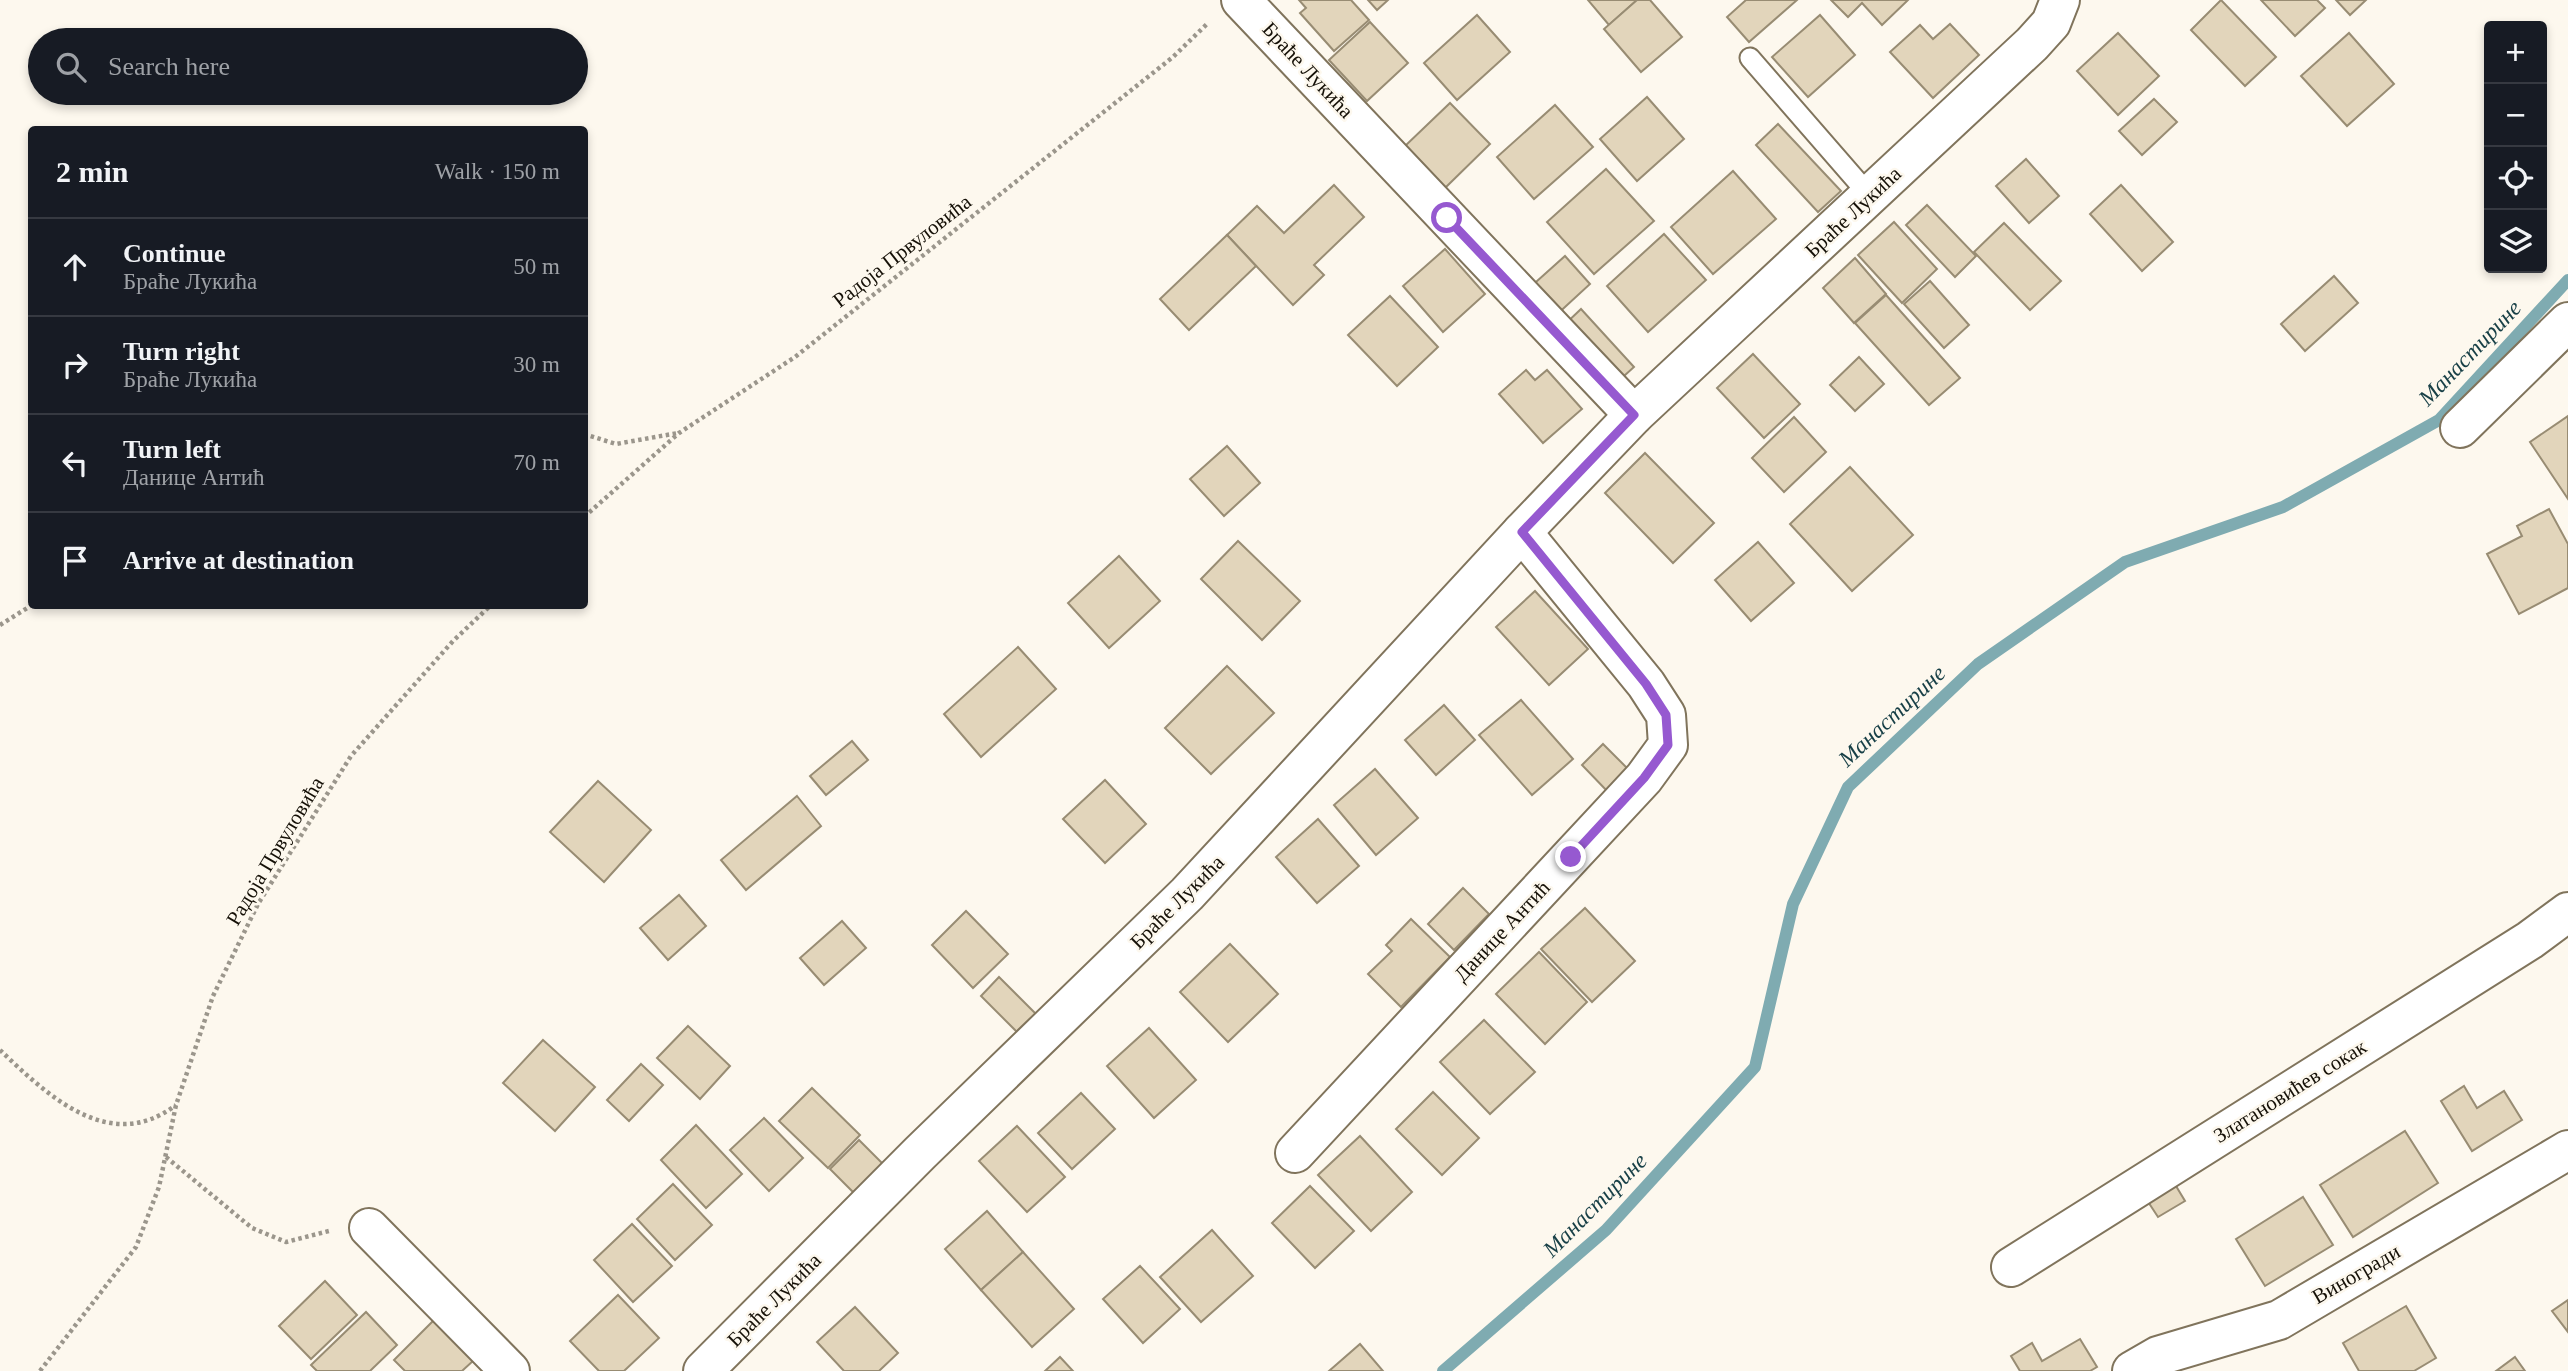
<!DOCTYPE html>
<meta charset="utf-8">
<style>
body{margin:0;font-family:Georgia,serif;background:#20242c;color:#f1f3f6}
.controls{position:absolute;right:21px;top:21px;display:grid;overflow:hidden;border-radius:7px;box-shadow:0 4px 10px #0003}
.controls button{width:63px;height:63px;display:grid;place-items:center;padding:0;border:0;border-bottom:2px solid #363941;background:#171b24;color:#f1f3f6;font:35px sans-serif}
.stop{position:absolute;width:21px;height:21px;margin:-16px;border:5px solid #9659d0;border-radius:50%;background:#fff}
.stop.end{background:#9659d0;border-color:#fff;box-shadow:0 2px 7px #0008}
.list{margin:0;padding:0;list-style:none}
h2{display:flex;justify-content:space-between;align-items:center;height:91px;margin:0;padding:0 28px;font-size:30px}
h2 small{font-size:23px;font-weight:400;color:#9ea1a6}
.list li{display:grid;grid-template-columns:46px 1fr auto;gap:21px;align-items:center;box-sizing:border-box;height:98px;padding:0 28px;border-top:2px solid #363941}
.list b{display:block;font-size:26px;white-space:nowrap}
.list p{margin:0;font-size:23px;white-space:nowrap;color:#9ea1a6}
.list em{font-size:23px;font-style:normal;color:#9ea1a6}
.icon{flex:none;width:38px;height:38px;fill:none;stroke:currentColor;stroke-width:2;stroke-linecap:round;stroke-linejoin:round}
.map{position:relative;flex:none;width:2568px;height:1371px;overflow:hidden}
.search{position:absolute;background:#171b24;box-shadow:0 4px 10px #0003;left:28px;top:28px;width:560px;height:77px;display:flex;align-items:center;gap:18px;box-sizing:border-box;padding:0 24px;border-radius:38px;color:#9ea1a6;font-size:26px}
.panel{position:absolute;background:#171b24;box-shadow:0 4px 10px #0003;left:28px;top:126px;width:560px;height:483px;border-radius:7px}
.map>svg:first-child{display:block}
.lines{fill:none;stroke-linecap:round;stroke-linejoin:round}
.stream{stroke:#7fabb1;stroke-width:12}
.building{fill:#e2d5bb;stroke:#988c73;stroke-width:2}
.lane-casing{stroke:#80745c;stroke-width:23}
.street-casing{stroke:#80745c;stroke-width:42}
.path{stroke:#9b968c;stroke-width:4.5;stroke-dasharray:3.5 3.5;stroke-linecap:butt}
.lane{stroke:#fff;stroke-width:19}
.street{stroke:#fff;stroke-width:38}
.route{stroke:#9659d0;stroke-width:9}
.labels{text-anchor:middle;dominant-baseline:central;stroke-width:5;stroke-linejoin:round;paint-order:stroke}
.street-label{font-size:21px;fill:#151007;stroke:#fdf8ee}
.water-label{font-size:23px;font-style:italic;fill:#173f46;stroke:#fdf8ee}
</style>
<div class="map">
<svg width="2568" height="1371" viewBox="0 0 2568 1371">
<rect width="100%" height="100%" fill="#fdf8ee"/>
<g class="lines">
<polyline class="stream" points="1443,1371 1606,1230 1755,1067 1793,904 1848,787 1978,664 2125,562 2283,507 2439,420 2568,280"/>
</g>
<g class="building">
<polygon points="1299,0 1351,0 1369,20 1334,51 1300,13 1306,8"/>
<polygon points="1368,0 1388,0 1377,10"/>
<polygon points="1588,0 1637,0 1609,25"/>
<polygon points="1637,0 1650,0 1682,37 1641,72 1604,29"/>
<polygon points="1746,0 1797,0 1749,42 1727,17"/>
<polygon points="1831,0 1908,0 1882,25 1862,3 1848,17"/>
<polygon points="2221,0 2276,57 2245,86 2191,30"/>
<polygon points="2261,0 2317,0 2325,8 2295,36"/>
<polygon points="2336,0 2366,0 2350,15"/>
<polygon points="1477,15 1510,52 1457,100 1424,63"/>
<polygon points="1820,15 1855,55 1808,97 1772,57"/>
<polygon points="1370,22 1408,63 1367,101 1329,60"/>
<polygon points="1950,24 1979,55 1933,98 1890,52 1920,25 1933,39"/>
<polygon points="2118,33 2159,76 2118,115 2077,71"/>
<polygon points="2349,33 2394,84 2347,126 2301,76"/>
<polygon points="1647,97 1684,139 1637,181 1600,139"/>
<polygon points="2154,99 2177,122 2142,155 2119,131"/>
<polygon points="1450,103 1490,144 1445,188 1405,146"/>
<polygon points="1555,105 1593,147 1534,199 1497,157"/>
<polygon points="1778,124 1841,191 1818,212 1756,145"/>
<polygon points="2026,159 2059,196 2029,223 1996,186"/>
<polygon points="1606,169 1654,221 1594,274 1547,222"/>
<polygon points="1733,171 1776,219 1713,274 1671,227"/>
<polygon points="1334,185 1364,217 1314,265 1324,275 1293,305 1227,235 1257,206 1284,233"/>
<polygon points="2121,185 2173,242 2142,271 2090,214"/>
<polygon points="1927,205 1976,256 1955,277 1906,225"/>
<polygon points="1894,222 1937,269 1902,303 1858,255"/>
<polygon points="2004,223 2061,281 2030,310 1974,252"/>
<polygon points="1664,234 1706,280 1648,332 1607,286"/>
<polygon points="1227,235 1256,266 1189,330 1160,299"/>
<polygon points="1445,249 1485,294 1443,332 1403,286"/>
<polygon points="1565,256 1590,284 1553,318 1527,290"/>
<polygon points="1855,258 1886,294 1854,323 1823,288"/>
<polygon points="2334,276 2358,303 2305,351 2281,324"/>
<polygon points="1930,281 1969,325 1944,348 1904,304"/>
<polygon points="1886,295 1960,378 1929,405 1855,323"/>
<polygon points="1390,296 1438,347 1397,386 1348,335"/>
<polygon points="1581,309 1634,367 1614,385 1562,327"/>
<polygon points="1753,354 1800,404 1764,438 1717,388"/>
<polygon points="1859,357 1884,384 1855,411 1830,385"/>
<polygon points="1526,370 1535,380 1547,370 1582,409 1543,443 1499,394"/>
<polygon points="2568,416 2568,499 2530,442"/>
<polygon points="1794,417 1826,452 1784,492 1752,458"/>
<polygon points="1227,446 1260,483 1224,516 1190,479"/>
<polygon points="1645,453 1714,523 1673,563 1605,493"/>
<polygon points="1850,467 1913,535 1852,591 1790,524"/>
<polygon points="2549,509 2568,544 2568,588 2519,614 2487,554 2522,536 2517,526"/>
<polygon points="1238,541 1300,601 1262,640 1201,579"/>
<polygon points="1758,542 1794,583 1751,621 1715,580"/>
<polygon points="1119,556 1160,601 1109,648 1068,603"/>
<polygon points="1535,591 1588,649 1549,685 1496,627"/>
<polygon points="1018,647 1056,689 981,757 944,714"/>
<polygon points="1227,666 1274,713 1211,774 1165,728"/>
<polygon points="1521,700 1573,759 1532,795 1479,735"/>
<polygon points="1444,705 1475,740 1436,775 1405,740"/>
<polygon points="852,741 868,760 826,795 810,776"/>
<polygon points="1603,744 1630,771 1609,793 1582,765"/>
<polygon points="1375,769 1418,818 1376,855 1334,805"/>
<polygon points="1105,780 1146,824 1105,863 1063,819"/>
<polygon points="598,781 651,830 604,882 550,832"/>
<polygon points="797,796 821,826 746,890 721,860"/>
<polygon points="1318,819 1359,866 1317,903 1276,857"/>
<polygon points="1463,888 1489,914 1454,950 1428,924"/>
<polygon points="679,895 706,926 668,960 640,928"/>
<polygon points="1585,908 1635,961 1592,1002 1541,949"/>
<polygon points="966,911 1008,954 973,988 932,945"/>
<polygon points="1411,919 1450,957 1401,1007 1368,974 1392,951 1386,945"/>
<polygon points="842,921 866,948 824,985 800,958"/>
<polygon points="1230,944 1278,994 1228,1042 1180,992"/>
<polygon points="1539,952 1587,1002 1545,1044 1496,994"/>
<polygon points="999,977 1038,1016 1019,1034 981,996"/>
<polygon points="1484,1020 1535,1072 1490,1114 1440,1062"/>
<polygon points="688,1026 730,1066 700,1099 657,1058"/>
<polygon points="1149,1028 1196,1080 1154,1118 1107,1066"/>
<polygon points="543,1040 595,1087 555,1131 503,1083"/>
<polygon points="641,1064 663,1085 629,1121 607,1100"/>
<polygon points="2464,1086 2477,1108 2504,1091 2522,1120 2472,1151 2441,1101"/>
<polygon points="812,1088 860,1135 828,1168 779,1121"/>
<polygon points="1433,1092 1479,1138 1442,1175 1396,1129"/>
<polygon points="1081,1093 1115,1129 1072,1169 1038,1133"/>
<polygon points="764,1118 803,1158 769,1191 730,1150"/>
<polygon points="696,1125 742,1174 706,1208 661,1160"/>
<polygon points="1017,1126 1065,1177 1027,1212 979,1161"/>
<polygon points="2405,1131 2438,1183 2353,1237 2320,1185"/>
<polygon points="1360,1136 1412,1192 1371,1231 1318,1175"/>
<polygon points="859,1140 883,1164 854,1193 830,1169"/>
<polygon points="2170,1176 2185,1201 2158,1217 2143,1194"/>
<polygon points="673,1184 712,1225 675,1260 637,1219"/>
<polygon points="1310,1186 1354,1231 1315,1268 1272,1223"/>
<polygon points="2303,1197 2333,1245 2265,1286 2236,1239"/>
<polygon points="987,1211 1023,1252 981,1290 945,1249"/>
<polygon points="632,1224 672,1266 633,1302 594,1260"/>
<polygon points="1212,1230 1253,1276 1201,1322 1160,1277"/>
<polygon points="1023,1252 1074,1309 1032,1347 981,1290"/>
<polygon points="1140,1266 1180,1309 1143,1343 1103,1299"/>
<polygon points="325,1281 357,1315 311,1359 279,1326"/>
<polygon points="618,1295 659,1338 624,1371 599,1371 570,1341"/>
<polygon points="2568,1300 2568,1332 2552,1311"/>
<polygon points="2406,1306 2436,1358 2414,1371 2359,1371 2343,1343"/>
<polygon points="855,1307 898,1353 879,1371 844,1371 817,1342"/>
<polygon points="366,1312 397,1345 370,1371 317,1371 311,1365"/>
<polygon points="434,1320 474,1360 462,1371 405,1371 394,1360"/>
<polygon points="2080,1339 2097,1367 2090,1371 2020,1371 2011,1356 2032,1343 2042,1361"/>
<polygon points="1360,1344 1383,1371 1329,1371"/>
<polygon points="1060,1357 1073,1371 1045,1371"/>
<polygon points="2515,1357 2525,1371 2496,1371"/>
</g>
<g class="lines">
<g class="lane-casing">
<polyline id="lane" points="1750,58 1870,196"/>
</g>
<g class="street-casing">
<g id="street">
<polyline points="1241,0 1634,415"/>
<polyline points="2460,428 2568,322"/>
<polyline points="1295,1153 1644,778 1668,745 1666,715 1646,684 1522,532"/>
<polyline points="369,1228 510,1371"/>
<polyline points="2011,1267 2530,940 2568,912"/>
<polyline points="703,1371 920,1153 1187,894 1522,532 1634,415 2032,44 2051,23 2060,0"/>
<polyline points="2132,1371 2158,1356 2279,1320 2568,1150"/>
</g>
</g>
<g class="path">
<polyline points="584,434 616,444 678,433"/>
<polyline points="584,517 679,433 795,357 1173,57 1208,23"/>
<polyline points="0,625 32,605"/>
<path d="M0,1050C48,1096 110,1155 176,1105"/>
<polyline points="166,1157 252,1228 286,1242 329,1231"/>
<polyline points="40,1371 136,1247 159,1187 176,1105 213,996 258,904 351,756 453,641 490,606"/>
</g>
<use href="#lane" class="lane"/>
<use href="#street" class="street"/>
</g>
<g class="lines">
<polyline class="route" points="1447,218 1634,415 1522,532 1646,684 1666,715 1668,745 1644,778 1571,857"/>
</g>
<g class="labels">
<g class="street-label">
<text transform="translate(1308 70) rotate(47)">Браће Лукића</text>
<text transform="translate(1853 212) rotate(-43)">Браће Лукића</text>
<text transform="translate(902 251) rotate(-38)">Радоја Првуловића</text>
<text transform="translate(275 851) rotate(-59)">Радоја Првуловића</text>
<text transform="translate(1177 902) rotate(-45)">Браће Лукића</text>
<text transform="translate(1502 931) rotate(-47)">Данице Антић</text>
<text transform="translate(2290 1091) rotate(-32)">Златановићев сокак</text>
<text transform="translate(2356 1274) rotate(-30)">Виногради</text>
<text transform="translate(774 1300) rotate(-45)">Браће Лукића</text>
</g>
<g class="water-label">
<text transform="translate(2470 353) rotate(-46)">Манастирине</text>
<text transform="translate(1892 716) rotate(-43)">Манастирине</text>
<text transform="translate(1595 1205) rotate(-45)">Манастирине</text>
</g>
</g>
</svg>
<div class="controls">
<button>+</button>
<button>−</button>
<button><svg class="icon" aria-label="locate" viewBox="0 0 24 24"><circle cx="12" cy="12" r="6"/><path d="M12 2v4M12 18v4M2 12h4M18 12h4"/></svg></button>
<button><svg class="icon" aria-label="layers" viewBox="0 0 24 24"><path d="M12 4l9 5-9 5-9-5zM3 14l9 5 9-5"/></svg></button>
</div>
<div class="stop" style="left:1447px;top:218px"></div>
<div class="stop end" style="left:1571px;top:857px"></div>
<div class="search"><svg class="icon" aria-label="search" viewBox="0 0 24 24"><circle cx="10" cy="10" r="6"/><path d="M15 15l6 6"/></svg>Search here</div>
<section class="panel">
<h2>2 min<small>Walk · 150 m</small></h2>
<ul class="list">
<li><svg class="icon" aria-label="ahead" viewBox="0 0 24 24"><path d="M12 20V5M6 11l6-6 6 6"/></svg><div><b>Continue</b><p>Браће Лукића</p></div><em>50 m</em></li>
<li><svg class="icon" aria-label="right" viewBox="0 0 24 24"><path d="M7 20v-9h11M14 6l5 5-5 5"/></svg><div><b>Turn right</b><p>Браће Лукића</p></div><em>30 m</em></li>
<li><svg class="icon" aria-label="left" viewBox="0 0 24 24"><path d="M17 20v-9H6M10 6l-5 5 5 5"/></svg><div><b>Turn left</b><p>Данице Антић</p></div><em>70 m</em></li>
<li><svg class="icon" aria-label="arrive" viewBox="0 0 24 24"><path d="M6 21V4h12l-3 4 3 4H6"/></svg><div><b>Arrive at destination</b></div></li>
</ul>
</section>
</div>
